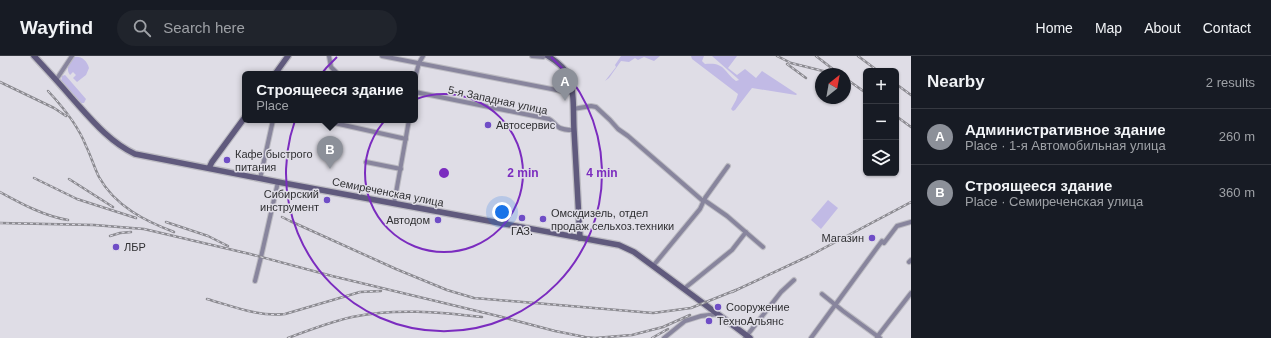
<!DOCTYPE html>
<meta charset="utf-8">
<style>
body{margin:0;font-family:Helvetica,sans-serif;background:#20242c;color:#f1f3f6}
.controls{position:absolute;right:12px;top:12px;display:grid;overflow:hidden;border-radius:6px;box-shadow:0 1px 3px #0004}
.controls button{width:36px;height:36px;display:grid;place-items:center;padding:0;border:0;border-bottom:1px solid #363941;background:#171b24;color:#f1f3f6;font:20px sans-serif}
.compass{position:absolute;left:815px;top:12px;width:36px;height:36px;border-radius:50%;background:#171b24;box-shadow:0 1px 3px #0004;rotate:31deg}
.you{position:absolute;left:502px;top:156px;width:14px;height:14px;margin:-10px;border:3px solid #fff;border-radius:50%;background:#1a73e8;box-shadow:0 0 0 6px #1a73e833}
.badge{display:grid;place-items:center;width:26px;height:26px;border-radius:50%;background:#8c9099;color:#fff;font-size:13px;font-weight:700}
.pin{position:absolute;translate:-50% -33px;filter:drop-shadow(0 1px 2px #0008)}
.pin::after{content:'';position:absolute;top:21px;width:14px;height:12px;background:inherit;clip-path:polygon(0 0,100% 0,50% 100%)}
.popup{position:absolute;left:242px;top:15px;width:176px;height:52px;box-sizing:border-box;display:grid;place-content:center;border-radius:6px;background:#171b24;filter:drop-shadow(0 1px 3px #0005);font-size:13px;white-space:nowrap;color:#9ea1a6}
.popup b{font-size:15px;color:#f1f3f6}
.popup::after{content:'';position:absolute;left:50%;top:100%;margin-left:-8px;border:8px solid transparent;border-top-color:#171b24}
.list{margin:0;padding:0;list-style:none}
h2{display:flex;justify-content:space-between;align-items:center;height:52px;margin:0;padding:0 16px;font-size:17px}
h2 small{font-size:13px;font-weight:400;color:#9ea1a6}
.list li{display:grid;grid-template-columns:26px 1fr auto;gap:12px;align-items:center;box-sizing:border-box;height:56px;padding:0 16px;border-top:1px solid #363941}
.list b{display:block;font-size:15px;white-space:nowrap}
.list p{margin:0;font-size:13px;white-space:nowrap;color:#9ea1a6}
.list em{font-size:13px;font-style:normal;color:#9ea1a6}
.icon{flex:none;width:22px;height:22px;fill:none;stroke:currentColor;stroke-width:2;stroke-linecap:round;stroke-linejoin:round}
.map{position:relative;flex:none;width:911px;height:282px;overflow:hidden}
header{display:flex;align-items:center;gap:24px;box-sizing:border-box;height:56px;padding:0 20px;background:#171b24;border-bottom:1px solid #363941}
header strong{font-size:19px}
nav{display:flex;gap:22px;margin-inline-start:auto;font-size:14px}
.search{width:280px;height:36px;background:#20242c;display:flex;align-items:center;gap:10px;box-sizing:border-box;padding:0 14px;border-radius:22px;color:#9ea1a6;font-size:15px}
main{display:flex}
aside{flex:1;background:#171b24}
.map>svg:first-child{display:block}
.green{fill:#c1bae5}
.lines{fill:none;stroke-linecap:round;stroke-linejoin:round}
.street-casing{stroke:#bcbbc2;stroke-width:6}
.secondary-casing{stroke:#bcbbc2;stroke-width:8}
.street{stroke:#88859d;stroke-width:4}
.secondary{stroke:#605a7d;stroke-width:5.5}
.rail-casing{stroke:#8b8a90;stroke-width:2.5}
.rail{stroke:#dfdde6;stroke-width:1;stroke-dasharray:3;stroke-linecap:butt}
.ring{fill:none;stroke:#7b2cbf;stroke-width:2}
.poi-dot{fill:#6f4dc6;stroke:#dfdde6;stroke-width:1.5}
.labels{text-anchor:middle;dominant-baseline:central;stroke-width:3;stroke-linejoin:round;paint-order:stroke}
.street-label{font-size:11px;fill:#313134;stroke:#dfdde6}
.poi-label{font-size:11px;fill:#313134;stroke:#dfdde6;text-anchor:start}
.centre{fill:#7b2cbf;stroke:#dfdde6;stroke-width:2}
.ring-label{font-size:12px;text-anchor:middle;font-weight:bold;fill:#7b2cbf;stroke:#dfdde6;stroke-width:3;stroke-linejoin:round;paint-order:stroke}
</style>
<header>
<strong>Wayfind</strong>
<div class="search"><svg class="icon" aria-label="search" viewBox="0 0 24 24"><circle cx="10" cy="10" r="6"/><path d="M15 15l6 6"/></svg>Search here</div>
<nav><a>Home</a><a>Map</a><a>About</a><a>Contact</a></nav>
</header>
<main>
<div class="map">
<svg width="911" height="282" viewBox="0 0 911 282">
<rect width="100%" height="100%" fill="#dfdde6"/>
<g class="green">
<polygon points="621,0 660,0 654,5 644,1 638,4 635,2 629,6 621,5 609,22 605,25 616,11 615,9"/>
<path d="M691,0H704L702,5L705,8C725,6 723,15 736,25L739,24L737,22L712,0H737L728,12L737,19L745,13L756,22L762,15L797,38L796,39L752,32L735,54L733,55L731,53L736,44L738,38L692,3Z"/>
<path d="M74,1C82,0 87,5 89,12L86,19L77,26L73,22L76,19L73,16L70,19C65,12 70,6 74,1Z"/>
<polygon points="65,19 66,20 86,43 84,47 80,47 61,26 62,20"/>
<polygon points="828,144 838,152 821,173 811,164"/>
</g>
<g class="lines">
<g class="street-casing">
<g id="street">
<polyline points="329,0 331,11 338,18"/>
<polyline points="382,0 572,37"/>
<polyline points="532,0 543,1 545,0"/>
<polyline points="415,22 419,7 423,0"/>
<polyline points="56,24 72,0"/>
<path d="M415,36L549,63C553,65 554,67 557,70C561,74 568,74 574,74"/>
<polyline points="573,53 591,50 596,51 610,64 618,73 628,80 703,145"/>
<polyline points="321,64 406,83"/>
<polyline points="366,106 401,113"/>
<polyline points="260,123 273,64"/>
<polyline points="704,144 727,160 763,191"/>
<polyline points="394,148 409,64"/>
<polyline points="909,206 911,204"/>
<polyline points="653,210 700,153 705,142 728,110"/>
<polyline points="255,225 261,201 278,126"/>
<polyline points="685,232 732,194 746,176"/>
<polyline points="822,238 843,255 880,282"/>
<polyline points="877,281 911,237"/>
<polyline points="664,282 685,265 701,260 718,258"/>
<polyline points="745,282 781,236 794,224"/>
<polyline points="811,282 882,185 884,187 897,170 911,166"/>
</g>
</g>
<g class="secondary-casing">
<g id="secondary">
<path d="M34,0C47,14 59,27 71,41C90,62 109,86 135,98L278,126L619,189L634,196L653,210L750,282"/>
<path d="M548,0C556,5 564,11 568,19C575,34 573,58 574,74C576,110 578,146 580,182"/>
<polyline points="275,18 288,0"/>
<polyline points="209,112 212,106 245,61"/>
</g>
</g>
<use href="#street" class="street"/>
<use href="#secondary" class="secondary"/>
<g class="rail-casing">
<g id="rail">
<polyline points="777,0 791,7 835,18"/>
<polyline points="816,0 838,17"/>
<polyline points="858,0 878,15"/>
<polyline points="787,8 806,22"/>
<polyline points="845,22 866,37"/>
<polyline points="0,26 54,52 66,60"/>
<polyline points="896,28 911,39"/>
<path d="M48,35C63,51 78,69 86,90C91,100 94,111 99,121C115,150 145,165 174,176"/>
<polyline points="896,60 911,71"/>
<polyline points="34,122 77,143 136,162"/>
<polyline points="69,123 113,151"/>
<path d="M0,136C22,148 44,160 68,164"/>
<polyline points="282,161 290,165 396,213 447,234 474,242 653,257 691,252 736,234"/>
<polyline points="166,166 208,180 228,190"/>
<polyline points="0,167 94,169 144,173 250,198 332,220 502,261 555,275 585,281 595,282 632,279 663,271 690,259"/>
<polyline points="110,180 120,177 131,176"/>
<polyline points="732,236 809,200 911,146"/>
<path d="M207,243C232,250 258,261 285,258L360,236L381,235"/>
<path d="M288,282C309,274 330,266 352,261C395,252 439,256 482,261"/>
<polyline points="652,282 668,273"/>
</g>
</g>
<use href="#rail" class="rail"/>
</g>
<g class="ring">
<circle cx="444" cy="117" r="79"/>
<path d="M551 1A158 158 0 1 1 337 1"/>
</g>
<g class="poi-dot">
<circle cx="488" cy="69" r="4"/>
<circle cx="227" cy="104" r="4"/>
<circle cx="327" cy="144" r="4"/>
<circle cx="522" cy="162" r="4"/>
<circle cx="543" cy="163" r="4"/>
<circle cx="438" cy="164" r="4"/>
<circle cx="872" cy="182" r="4"/>
<circle cx="116" cy="191" r="4"/>
<circle cx="718" cy="251" r="4"/>
<circle cx="709" cy="265" r="4"/>
</g>
<g class="labels">
<g class="street-label">
<text transform="translate(498 44) rotate(12)">5-я Западная улица</text>
<text transform="translate(388 136) rotate(11)">Семиреченская улица</text>
</g>
<g class="poi-label">
<text x="496" y="69">Автосервис</text>
<text x="235" y="98">Кафе быстрого<tspan x="235" dy="13">питания</tspan></text>
<text x="319" y="138" text-anchor="end">Сибирский<tspan x="319" dy="13">инструмент</tspan></text>
<text x="551" y="157">Омскдизель, отдел<tspan x="551" dy="13">продаж сельхоз.техники</tspan></text>
<text x="430" y="164" text-anchor="end">Автодом</text>
<text x="522" y="175" text-anchor="middle">ГАЗ.</text>
<text x="864" y="182" text-anchor="end">Магазин</text>
<text x="124" y="191">ЛБР</text>
<text x="726" y="251">Сооружение</text>
<text x="717" y="265">ТехноАльянс</text>
</g>
</g>
<circle cx="444" cy="117" r="6" class="centre"/>
<g class="ring-label">
<text x="523" y="121">2 min</text>
<text x="602" y="121">4 min</text>
</g>
</svg>
<div class="controls">
<button>+</button>
<button>−</button>
<button><svg class="icon" aria-label="layers" viewBox="0 0 24 24"><path d="M12 4l9 5-9 5-9-5zM3 14l9 5 9-5"/></svg></button>
</div>
<svg class="compass" viewBox="-18 -18 36 36"><path d="M0-13l5 13h-10z" fill="#e53935"/><path d="M0 13l5-13h-10z" fill="#9ea1a6"/></svg>
<div class="you"></div>
<div class="pin badge" style="left:565px;top:45px">A</div>
<div class="pin badge" style="left:330px;top:113px">B</div>
<div class="popup"><b>Строящееся здание</b>Place</div>
</div>
<aside>
<h2>Nearby<small>2 results</small></h2>
<ul class="list">
<li><span class="badge">A</span><div><b>Административное здание</b><p>Place · 1-я Автомобильная улица</p></div><em>260 m</em></li>
<li><span class="badge">B</span><div><b>Строящееся здание</b><p>Place · Семиреченская улица</p></div><em>360 m</em></li>
</ul>
</aside>
</main>
